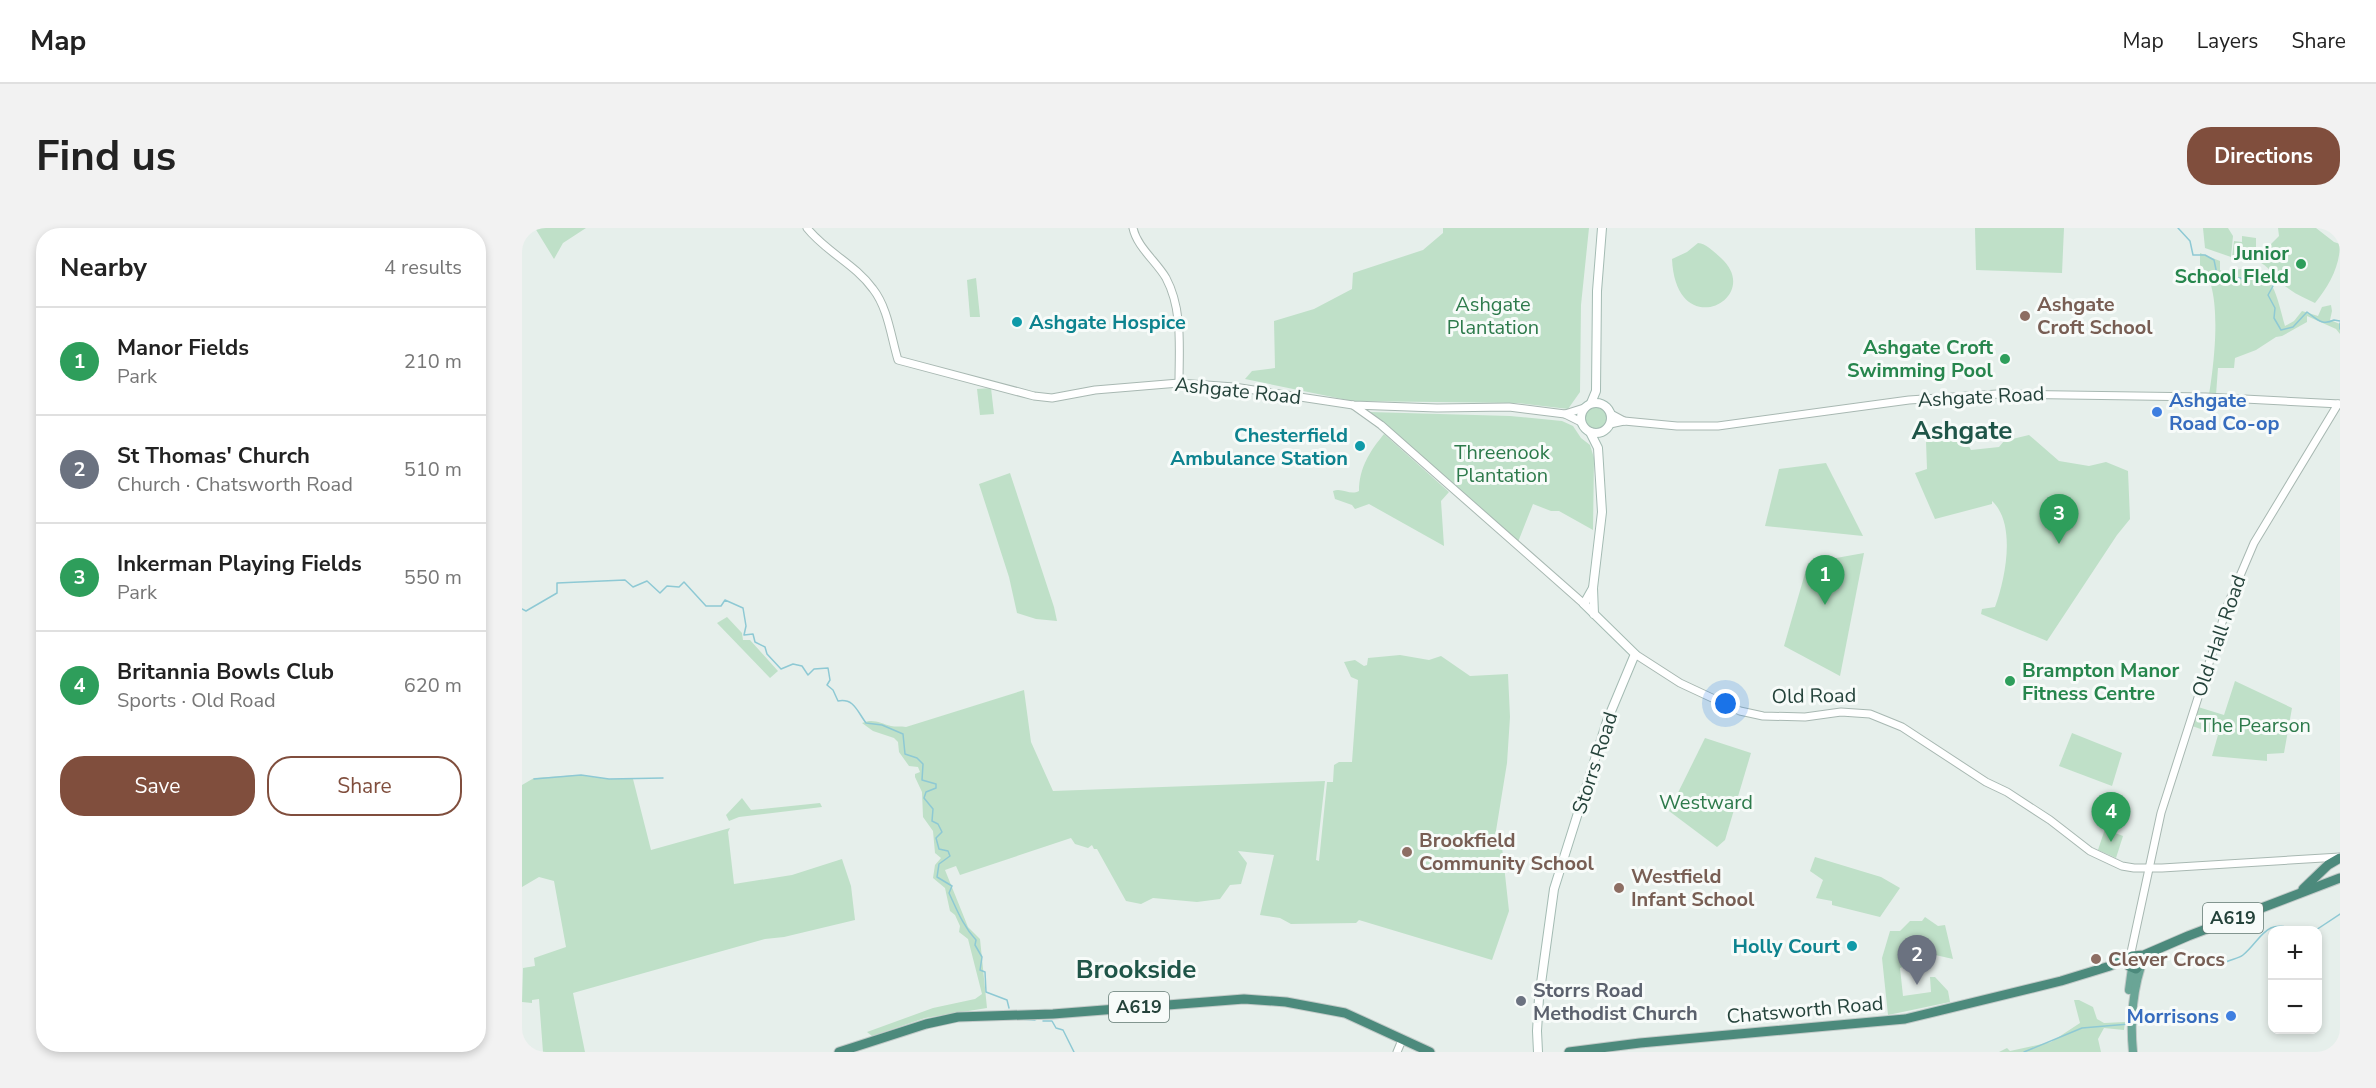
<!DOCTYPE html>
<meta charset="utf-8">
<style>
body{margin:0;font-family:"Nunito Sans",sans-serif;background:#f2f2f2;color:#222}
.controls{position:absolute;right:18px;bottom:18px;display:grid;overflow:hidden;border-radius:12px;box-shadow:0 3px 9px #0003}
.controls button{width:54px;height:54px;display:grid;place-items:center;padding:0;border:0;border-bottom:2px solid #e0e0e0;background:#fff;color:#222;font:30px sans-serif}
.you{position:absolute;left:1204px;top:476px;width:21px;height:21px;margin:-15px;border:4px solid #fff;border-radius:50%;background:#1a73e8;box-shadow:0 0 0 9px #1a73e833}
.badge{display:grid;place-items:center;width:39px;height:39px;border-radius:50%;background:#804e3d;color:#fff;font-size:20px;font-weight:700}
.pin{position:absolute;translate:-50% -50px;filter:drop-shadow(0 2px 3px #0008)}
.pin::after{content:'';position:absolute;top:32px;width:21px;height:18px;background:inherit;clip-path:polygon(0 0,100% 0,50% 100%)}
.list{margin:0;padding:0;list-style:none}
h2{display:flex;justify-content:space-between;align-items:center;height:78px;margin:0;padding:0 24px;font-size:26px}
h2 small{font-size:20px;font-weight:400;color:#767676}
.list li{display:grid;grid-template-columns:39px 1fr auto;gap:18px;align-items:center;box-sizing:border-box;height:108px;padding:0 24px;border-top:2px solid #e0e0e0}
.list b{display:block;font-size:22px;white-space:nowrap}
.list p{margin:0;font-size:20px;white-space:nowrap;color:#767676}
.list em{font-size:20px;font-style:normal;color:#767676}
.actions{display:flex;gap:12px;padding:18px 24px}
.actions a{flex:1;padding:14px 0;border:2px solid #804e3d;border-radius:24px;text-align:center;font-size:21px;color:#804e3d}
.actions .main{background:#804e3d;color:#fff}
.map{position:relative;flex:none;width:1818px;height:824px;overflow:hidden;border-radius:24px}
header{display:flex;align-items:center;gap:36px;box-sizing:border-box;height:84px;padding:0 30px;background:#fff;border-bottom:2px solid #e0e0e0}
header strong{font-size:28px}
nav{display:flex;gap:33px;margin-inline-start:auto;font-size:21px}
.intro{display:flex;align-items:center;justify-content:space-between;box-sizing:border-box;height:144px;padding:0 36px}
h1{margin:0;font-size:42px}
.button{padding:15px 27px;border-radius:24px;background:#804e3d;color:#fff;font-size:21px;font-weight:700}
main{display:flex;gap:36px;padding:0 36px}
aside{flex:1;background:#fff;border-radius:24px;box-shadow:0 3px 9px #0003}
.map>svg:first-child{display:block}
.green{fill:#bfe0c8}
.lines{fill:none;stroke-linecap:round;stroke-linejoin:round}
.stream{stroke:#8ec9d4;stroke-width:1.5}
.tertiary-casing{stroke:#a8b8b2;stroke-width:9}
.secondary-casing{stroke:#a4bbb3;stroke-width:10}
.primary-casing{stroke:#c2cac8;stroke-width:10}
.trunk-casing{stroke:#c2cac8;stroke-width:11}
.tertiary{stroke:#fff;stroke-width:7}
.secondary{stroke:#fff;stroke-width:8}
.primary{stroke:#6aa596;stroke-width:8}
.trunk{stroke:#4c8a7c;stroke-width:9}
.leisure-dot{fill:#2e9e5b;stroke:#f7fbf9;stroke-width:2}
.education-dot{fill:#8d6e63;stroke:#f7fbf9;stroke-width:2}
.culture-dot{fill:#0f9aa8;stroke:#f7fbf9;stroke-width:2}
.shop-dot{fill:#3f7fe0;stroke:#f7fbf9;stroke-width:2}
.worship-dot{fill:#6b7280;stroke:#f7fbf9;stroke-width:2}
.labels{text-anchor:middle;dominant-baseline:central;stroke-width:6;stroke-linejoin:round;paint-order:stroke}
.shield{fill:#f7fbf9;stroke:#637a73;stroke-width:1.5}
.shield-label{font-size:18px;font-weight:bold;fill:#24423a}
.leisure-label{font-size:20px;font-weight:bold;fill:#27864d;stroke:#f7fbf9;text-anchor:end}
.park-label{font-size:20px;fill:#2d7a4b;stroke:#f7fbf9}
.education-label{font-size:20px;font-weight:bold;fill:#785e54;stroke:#f7fbf9;text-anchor:start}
.culture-label{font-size:20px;font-weight:bold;fill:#0d838f;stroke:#f7fbf9;text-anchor:end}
.street-label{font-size:20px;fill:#24423a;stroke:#f7fbf9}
.shop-label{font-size:20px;font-weight:bold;fill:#366cbe;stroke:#f7fbf9;text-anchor:start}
.worship-label{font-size:20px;font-weight:bold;fill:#5b616d;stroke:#f7fbf9;text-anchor:start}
.district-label{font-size:26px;font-weight:bold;fill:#1f5548;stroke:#f7fbf9}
</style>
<header>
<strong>Map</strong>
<nav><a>Map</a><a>Layers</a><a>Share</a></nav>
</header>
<div class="intro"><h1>Find us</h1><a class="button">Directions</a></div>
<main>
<aside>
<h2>Nearby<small>4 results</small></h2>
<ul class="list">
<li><span class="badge" style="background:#2e9e5b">1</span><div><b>Manor Fields</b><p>Park</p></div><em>210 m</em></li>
<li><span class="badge" style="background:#6b7280">2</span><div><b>St Thomas' Church</b><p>Church · Chatsworth Road</p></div><em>510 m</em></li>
<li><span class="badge" style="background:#2e9e5b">3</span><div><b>Inkerman Playing Fields</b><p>Park</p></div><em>550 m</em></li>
<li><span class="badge" style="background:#2e9e5b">4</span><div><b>Britannia Bowls Club</b><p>Sports · Old Road</p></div><em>620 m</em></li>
</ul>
<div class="actions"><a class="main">Save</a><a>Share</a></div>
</aside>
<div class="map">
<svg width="1818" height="824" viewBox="0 0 1818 824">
<rect width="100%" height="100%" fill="#e6efeb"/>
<g class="green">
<polygon points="13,0 64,0 41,15 32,31"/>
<polygon points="921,0 1067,0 1059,77 1058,164 1046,181 996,175 830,173 723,151 730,143 753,140 752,93 792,81 830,61 831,45 901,22 921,5"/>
<polygon points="1453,0 1542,0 1540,45 1454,42"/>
<polygon points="1681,0 1706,0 1711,8 1709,29 1683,20"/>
<path d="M1756,0H1794L1812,14L1818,16C1818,38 1807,58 1793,75C1785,71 1775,67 1767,61C1751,50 1752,40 1730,30L1729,35L1710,29L1712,13L1720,14V8L1734,10V20L1744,21L1757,8Z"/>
<path d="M1176,15C1185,16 1192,24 1199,30C1243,70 1154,117 1150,31L1165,24Z"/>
<path d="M1678,25L1698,33V42L1702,45C1749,29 1753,62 1763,98L1772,93L1780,83L1796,88L1800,79L1809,77L1810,83L1808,92L1818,96V106L1814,101L1785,88V94L1760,108L1754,109L1734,122L1713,130L1712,140H1696L1694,167H1687C1692,137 1702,58 1678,37Z"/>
<polygon points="454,50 458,89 448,89 445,52"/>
<polygon points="469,160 472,186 458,187 455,161"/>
<circle cx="1074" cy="189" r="12"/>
<polygon points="847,184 988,188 1040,193 1051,198 1059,210 1068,217 1072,230 1071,302 1037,283 1029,283 1011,276 996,314"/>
<path d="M862,206L927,264L919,273L922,318L847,276L833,281L830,277L813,271L811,263C820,259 828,268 837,263C837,240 848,223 862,206Z"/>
<path d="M1507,207L1537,233L1567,238L1584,234L1606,243L1608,291L1595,307L1525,413L1459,386L1460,381L1473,379C1483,352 1495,296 1470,273V276L1413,291L1393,245L1405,241L1404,213L1442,209L1449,222L1477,219L1482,213Z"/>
<polygon points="1304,235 1341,308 1243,298 1257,241"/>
<polygon points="488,245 532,379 535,393 514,391 495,385 487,349 457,256"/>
<polygon points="1342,325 1318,448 1262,418 1286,335"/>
<polygon points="205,389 220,405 221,412 228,412 256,443 248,450 195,395"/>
<path d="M878,427L907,432L919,428L948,448L986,446L988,489L985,535L972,615L980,619L987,683L970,732L837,692L834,695L769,696L758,690L738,687L752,627L716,623L725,635L719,656L708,657L698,671L675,674L631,670L619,676L604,673L575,621H572L570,617L566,620L553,616L549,610L438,647L434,638L423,642L446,699L458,711L465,780L403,790L350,808L345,804L411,780L453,771L460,766L446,711L437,704L438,698L433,687L428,683L423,660L411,650L413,637L419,630L413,625L411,603L401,589L400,564L393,549V546L398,544L396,539L387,538L377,524L376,514L372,510L351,503L340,495C351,490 358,495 369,498C373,499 379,498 384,499L502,462L509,514L531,563L803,553L794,632L797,633L805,554H811L812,537L817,534H830L836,452L829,449L822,434L833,432L842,438L845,437L846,430Z"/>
<polygon points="1713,453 1770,480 1762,525 1745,526 1745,533 1690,528 1696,507 1670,498 1676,479 1702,487"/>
<polygon points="1550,505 1600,525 1590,558 1537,538"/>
<polygon points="1183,510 1229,525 1203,612 1195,619 1147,583"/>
<polygon points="56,547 86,551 111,551 129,622 208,600 206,604 212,656 270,647 320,631 329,658 333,692 262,709 243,711 51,765 63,824 21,824 17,771 10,772 10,775 0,774 1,740 13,738 12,730 44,719 32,653 17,649 0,659 0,557 12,550"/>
<polygon points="220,570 229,582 298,575 300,579 217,589 207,593 204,587"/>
<polygon points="1583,601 1601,608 1594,630 1576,622"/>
<polygon points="1293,629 1359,649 1378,660 1358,689 1310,677 1310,673 1294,670 1301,652 1288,643"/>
<polygon points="1403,689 1416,698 1423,697 1431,731 1409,726 1387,729 1387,726 1380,727 1381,739 1378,740 1381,768 1409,764 1408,749 1413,749 1426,763 1428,774 1366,787 1360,730 1368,703 1378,703 1388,693 1400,693"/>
<polygon points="1552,772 1557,772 1571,779 1575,791 1582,795 1603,794 1602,802 1582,800 1576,811 1579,824 1477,824 1485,820 1488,823 1529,814 1558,795"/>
</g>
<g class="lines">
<g class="stream">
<path d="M1656,0L1668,13L1671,27H1683L1692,32L1696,51L1718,50L1723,52L1735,46L1747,51L1751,58L1746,67L1753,80L1752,90L1759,102L1771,99L1785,84C1795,91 1800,98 1812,92L1818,93"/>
<polyline points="1818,95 1818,101"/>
<path d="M0,381L4,383L35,365V355L103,352L111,359L125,353L138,365L145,358L157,359L162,354L184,378H199L203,372L221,380L224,398L222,407L231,406L233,414L243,419L245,426L259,441L271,436L280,438L286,447L292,441L306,440L308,452L305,457L311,462L316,473C332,470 335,483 344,495L360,497L381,506L383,526L395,530L401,536L400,552L414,556V560L404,564L402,570L411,581L410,593L416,596L420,604L414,610L417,621L426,623L428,628L417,636L415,649L430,658L427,665C435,682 441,698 454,712L453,717L460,729L458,742L463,744L464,764L485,772L487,780"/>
<polyline points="12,551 59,547 87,551 141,550"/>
<polyline points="1794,702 1818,686"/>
<path d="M1704,734C1709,731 1716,731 1721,727C1739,712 1744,689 1772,702"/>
<polyline points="497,791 513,792"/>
<polyline points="521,793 530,793 534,800 541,802 552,824"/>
<polyline points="1615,796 1624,795 1633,789"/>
<polyline points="1502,824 1560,800 1607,796"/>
</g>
<g class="tertiary-casing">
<g id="tertiary">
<path d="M285,0C304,24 333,36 351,61C366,80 369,109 376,132L512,168L530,170L573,162L657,155L712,159L831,177L915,180L987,179L1043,186L1059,194"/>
<path d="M611,0C615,19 634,33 644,50C661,82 657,119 657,155"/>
<polyline points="831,177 859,197 1062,376"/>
<polyline points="1043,186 1062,180"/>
<polyline points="1089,186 1102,193"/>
<polyline points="1088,196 1102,193 1155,198 1196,198 1387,172 1475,166 1684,169 1818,176"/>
<polyline points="1113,426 1158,455 1218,483 1241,488 1283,489 1319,484 1348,486 1380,499 1464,554 1485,564 1528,592 1568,623 1600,638 1612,640 1640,640 1818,629"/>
<polyline points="1608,729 1639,585 1706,376 1732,315 1816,176"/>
<polyline points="875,824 880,812"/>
</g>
</g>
<g class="secondary-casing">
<g id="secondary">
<circle cx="1074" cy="190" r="15"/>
<polyline points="1069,175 1074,163 1075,63 1080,0"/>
<polyline points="1068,204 1076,220 1080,284 1071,360 1072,386"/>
<polyline points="1016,824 1015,803 1017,770 1032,661 1085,493 1113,426 1062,376 1071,360"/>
</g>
</g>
<g class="primary-casing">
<g id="primary">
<polyline points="1607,762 1610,740"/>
<path d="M1611,824C1608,794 1610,767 1619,738"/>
</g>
</g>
<g class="trunk-casing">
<g id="trunk">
<polyline points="1781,661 1806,637 1818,630"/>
<polyline points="1607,731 1607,738 1614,741 1630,725"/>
<polyline points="317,824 404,796 436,789 531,786 722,771 764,774 823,785 908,824"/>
<polyline points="1047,824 1118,815 1383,791 1539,753 1588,738 1610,728 1622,727 1666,708 1818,650"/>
</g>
</g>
<use href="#tertiary" class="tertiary"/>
<use href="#secondary" class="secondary"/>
<use href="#primary" class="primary"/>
<use href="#trunk" class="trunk"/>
</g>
<g class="leisure-dot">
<circle cx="1779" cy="36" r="6"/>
<circle cx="1483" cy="131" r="6"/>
<circle cx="1488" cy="453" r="6"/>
</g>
<g class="education-dot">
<circle cx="1503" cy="88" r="6"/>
<circle cx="885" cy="624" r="6"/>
<circle cx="1097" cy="660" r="6"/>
<circle cx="1574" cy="731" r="6"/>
</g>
<g class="culture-dot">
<circle cx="495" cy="94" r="6"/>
<circle cx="838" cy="218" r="6"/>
<circle cx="1330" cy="718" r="6"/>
</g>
<g class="shop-dot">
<circle cx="1635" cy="184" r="6"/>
<circle cx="1709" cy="788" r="6"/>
</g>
<circle class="worship-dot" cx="999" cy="773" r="6"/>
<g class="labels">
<g class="shield">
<rect x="1681" y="675" width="60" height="30" rx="4.5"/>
<rect x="587" y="764" width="60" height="30" rx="4.5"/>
</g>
<g class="shield-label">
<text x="1711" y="690">A619</text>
<text x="617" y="779">A619</text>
</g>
<g class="leisure-label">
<text x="1767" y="25">Junior<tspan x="1767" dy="23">School FIeld</tspan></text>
<text x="1471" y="119">Ashgate Croft<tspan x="1471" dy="23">Swimming Pool</tspan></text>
<text x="1500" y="442" text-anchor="start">Brampton Manor<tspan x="1500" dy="23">Fitness Centre</tspan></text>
</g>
<g class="park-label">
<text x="971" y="76">Ashgate<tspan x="971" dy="23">Plantation</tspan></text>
<text x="980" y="224">Threenook<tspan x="980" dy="23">Plantation</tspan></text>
<text x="1733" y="497">The Pearson</text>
<text x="1184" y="574">Westward</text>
</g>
<g class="education-label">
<text x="1515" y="76">Ashgate<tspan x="1515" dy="23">Croft School</tspan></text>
<text x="897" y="612">Brookfield<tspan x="897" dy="23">Community School</tspan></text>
<text x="1109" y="648">Westfield<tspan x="1109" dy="23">Infant School</tspan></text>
<text x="1586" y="731">Clever Crocs</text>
</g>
<g class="culture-label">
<text x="507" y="94" text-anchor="start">Ashgate Hospice</text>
<text x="826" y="207">Chesterfield<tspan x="826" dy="23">Ambulance Station</tspan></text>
<text x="1318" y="718">Holly Court</text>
</g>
<g class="street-label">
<text transform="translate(716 163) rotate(6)">Ashgate Road</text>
<text transform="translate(1459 169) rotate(-3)">Ashgate Road</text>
<text transform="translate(1697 408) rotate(-71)">Old Hall Road</text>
<text transform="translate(1292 468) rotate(-1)">Old Road</text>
<text transform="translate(1073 535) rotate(-72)">Storrs Road</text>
<text transform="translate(1283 782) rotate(-5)">Chatsworth Road</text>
</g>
<g class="shop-label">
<text x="1647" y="172">Ashgate<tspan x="1647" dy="23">Road Co-op</tspan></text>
<text x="1697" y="788" text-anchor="end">Morrisons</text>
</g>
<g class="worship-label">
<text x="1011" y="762">Storrs Road<tspan x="1011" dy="23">Methodist Church</tspan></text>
</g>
<g class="district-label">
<text x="1440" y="202">Ashgate</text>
<text x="614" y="741">Brookside</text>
</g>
</g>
</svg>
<div class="controls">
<button>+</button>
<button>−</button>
</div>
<div class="you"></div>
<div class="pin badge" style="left:1303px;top:377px;background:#2e9e5b">1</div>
<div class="pin badge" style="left:1395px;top:757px;background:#6b7280">2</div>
<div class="pin badge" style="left:1537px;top:316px;background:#2e9e5b">3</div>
<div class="pin badge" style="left:1589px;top:614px;background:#2e9e5b">4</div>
</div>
</main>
